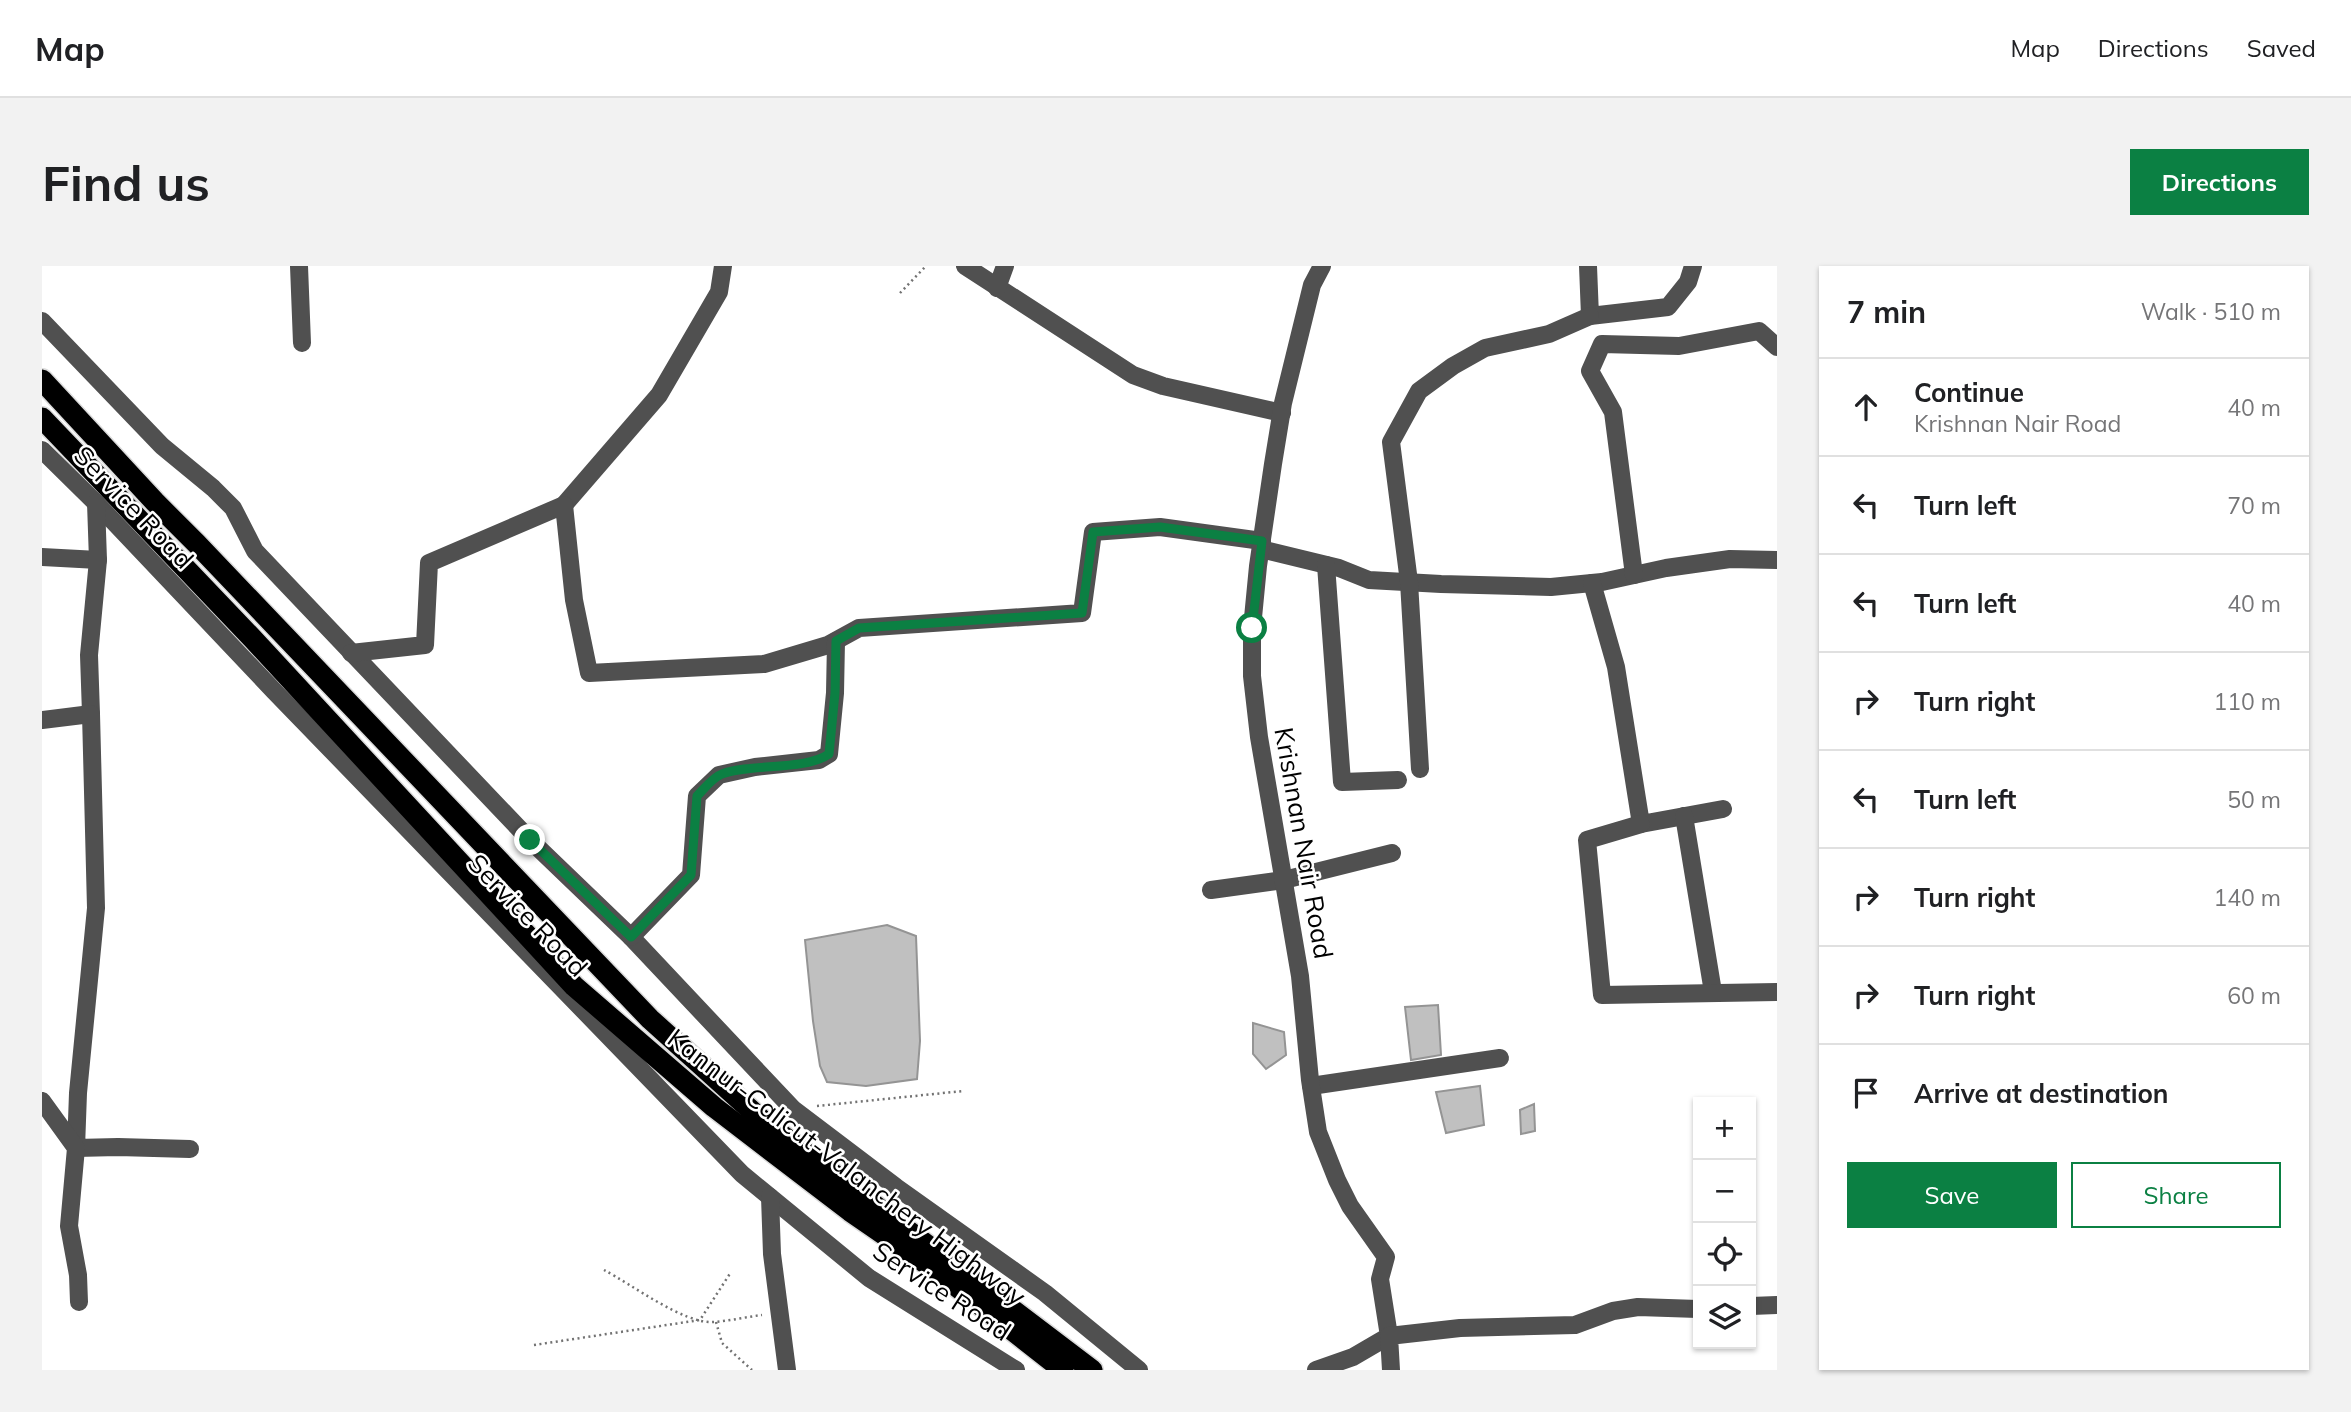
<!DOCTYPE html>
<meta charset="utf-8">
<style>
body{margin:0;font-family:Mulish,sans-serif;background:#f2f2f2;color:#202124}
.controls{position:absolute;right:21px;bottom:21px;display:grid;overflow:hidden;border-radius:0px;box-shadow:0 2px 5px #0004}
.controls button{width:63px;height:63px;display:grid;place-items:center;padding:0;border:0;border-bottom:2px solid #e0e0e0;background:#fff;color:#202124;font:35px sans-serif}
.stop{position:absolute;width:21px;height:21px;margin:-16px;border:5px solid #0b8043;border-radius:50%;background:#fff}
.stop.end{background:#0b8043;border-color:#fff;box-shadow:0 2px 7px #0008}
.list{margin:0;padding:0;list-style:none}
h2{display:flex;justify-content:space-between;align-items:center;height:91px;margin:0;padding:0 28px;font-size:30px}
h2 small{font-size:23px;font-weight:400;color:#757577}
.list li{display:grid;grid-template-columns:46px 1fr auto;gap:21px;align-items:center;box-sizing:border-box;height:98px;padding:0 28px;border-top:2px solid #e0e0e0}
.list b{display:block;font-size:26px;white-space:nowrap}
.list p{margin:0;font-size:23px;white-space:nowrap;color:#757577}
.list em{font-size:23px;font-style:normal;color:#757577}
.actions{display:flex;gap:14px;padding:21px 28px}
.actions a{flex:1;padding:16px 0;border:2px solid #0b8043;border-radius:0px;text-align:center;font-size:24px;color:#0b8043}
.actions .main{background:#0b8043;color:#fff}
.icon{flex:none;width:38px;height:38px;fill:none;stroke:currentColor;stroke-width:2;stroke-linecap:round;stroke-linejoin:round}
.map{position:relative;flex:none;width:1735px;height:1104px;overflow:hidden;border-radius:0px}
header{display:flex;align-items:center;gap:42px;box-sizing:border-box;height:98px;padding:0 35px;background:#fff;border-bottom:2px solid #e0e0e0}
header strong{font-size:33px}
nav{display:flex;gap:38px;margin-inline-start:auto;font-size:24px}
.intro{display:flex;align-items:center;justify-content:space-between;box-sizing:border-box;height:168px;padding:0 42px}
h1{margin:0;font-size:49px}
.button{padding:18px 32px;border-radius:0px;background:#0b8043;color:#fff;font-size:24px;font-weight:700}
main{display:flex;gap:42px;padding:0 42px}
aside{flex:1;background:#fff;border-radius:0px;box-shadow:0 2px 5px #0004}
.map>svg:first-child{display:block}
.building{fill:#c0c0c0;stroke:#949494;stroke-width:2}
.lines{fill:none;stroke-linecap:round;stroke-linejoin:round}
.highway-casing{stroke:#dbdbdb;stroke-width:24}
.path{stroke:#727272;stroke-width:2.5;stroke-dasharray:2 3.5;stroke-linecap:butt}
.minor{stroke:#505050;stroke-width:18}
.highway{stroke:#000;stroke-width:21}
.route{stroke:#0b8043;stroke-width:9}
.labels{text-anchor:middle;dominant-baseline:central;stroke-width:5;stroke-linejoin:round;paint-order:stroke}
.street-label{font-size:26px;fill:#000;stroke:#fff}
</style>
<header>
<strong>Map</strong>
<nav><a>Map</a><a>Directions</a><a>Saved</a></nav>
</header>
<div class="intro"><h1>Find us</h1><a class="button">Directions</a></div>
<main>
<div class="map">
<svg width="1735" height="1104" viewBox="0 0 1735 1104">
<rect width="100%" height="100%" fill="#fff"/>
<g class="building">
<polygon points="845,659 874,670 878,775 875,813 824,820 785,816 778,800 771,755 763,674"/>
<polygon points="1396,739 1399,789 1369,794 1363,741"/>
<polygon points="1211,757 1242,766 1244,789 1224,803 1211,788"/>
<polygon points="1438,820 1442,859 1404,867 1394,826"/>
<polygon points="1492,838 1493,865 1479,868 1478,844"/>
</g>
<g class="lines">
<g class="highway-casing">
<g id="highway">
<polyline points="0,114 113,236 155,278 608,753 720,854 1050,1104"/>
<polyline points="0,152 211,373 532,720 672,841 808,945 895,1005 1021,1104"/>
</g>
</g>
<g class="path">
<polyline points="858,27 884,0"/>
<polyline points="775,840 921,825"/>
<path d="M562,1004C589,1018 642,1058 671,1056C687,1055 704,1051 720,1049"/>
<polyline points="674,1056 680,1077 710,1104"/>
<polyline points="492,1079 658,1054 689,1006"/>
</g>
<g class="minor">
<polyline points="257,0 260,77"/>
<polyline points="923,0 1091,109 1121,120 1240,147"/>
<polyline points="1546,0 1548,50 1626,41 1646,16 1651,0"/>
<polyline points="955,22 963,0"/>
<polyline points="0,55 120,180 171,222 191,242 213,285 488,574 589,671 751,843 854,921 1003,1027 1097,1104"/>
<polyline points="0,184 54,237 232,425 700,908 827,1012 974,1104"/>
<polyline points="522,239 617,129 677,26 681,0"/>
<polyline points="1219,283 1297,302 1327,314 1399,318 1509,321 1560,316 1624,302 1688,293 1735,294"/>
<polyline points="0,291 56,294"/>
<polyline points="1284,299 1300,516 1356,514"/>
<polyline points="1592,309 1571,146 1548,105 1560,78 1637,80 1717,65 1735,81"/>
<polyline points="1550,317 1574,401 1599,558 1681,543"/>
<polyline points="309,387 383,379 387,297 522,239 532,334 547,407 722,398 786,379 817,362 1040,347 1051,266 1118,261 1220,275"/>
<polyline points="49,448 47,389 56,294 54,237"/>
<polyline points="0,454 49,448 54,642 36,827 34,882 76,881 148,883"/>
<polyline points="1378,503 1367,316 1349,176 1377,125 1411,100 1443,82 1507,68 1548,50"/>
<polyline points="1642,550 1671,726"/>
<polyline points="1599,558 1545,574 1560,729 1735,726"/>
<polyline points="1169,624 1242,614 1350,587"/>
<polyline points="589,671 649,609 655,530 677,509 713,501 777,494 787,488 793,427 794,375"/>
<polyline points="1269,820 1458,792"/>
<polyline points="0,835 34,882 27,960 36,1009 37,1036"/>
<polyline points="728,931 730,988 745,1104"/>
<polyline points="1709,1040 1735,1039"/>
<polyline points="1274,1104 1311,1091 1347,1070 1338,1013 1344,991 1308,940 1295,914 1276,866 1268,814 1258,710 1217,471 1210,410 1210,362 1216,300 1231,198 1241,137 1270,19 1280,0"/>
<polyline points="1349,1104 1347,1070 1418,1062 1533,1059 1571,1045 1596,1041 1656,1043"/>
</g>
<use href="#highway" class="highway"/>
</g>
<g class="lines">
<path class="route" d="M488,574L589,671L649,609L655,530C662,523 671,511 680,508C710,497 763,505 787,488L793,427L794,375L817,362L1040,347L1051,266L1118,261L1220,275L1210,362"/>
</g>
<g class="labels">
<g class="street-label">
<text transform="translate(92 241) rotate(46)">Service Road</text>
<text transform="translate(1262 577) rotate(80)">Krishnan Nair Road</text>
<text transform="translate(486 649) rotate(46)">Service Road</text>
<text transform="translate(805 901) rotate(37)">Kannur-Calicut-Valanchery Highway</text>
<text transform="translate(900 1025) rotate(33)">Service Road</text>
</g>
</g>
</svg>
<div class="controls">
<button>+</button>
<button>−</button>
<button><svg class="icon" aria-label="locate" viewBox="0 0 24 24"><circle cx="12" cy="12" r="6"/><path d="M12 2v4M12 18v4M2 12h4M18 12h4"/></svg></button>
<button><svg class="icon" aria-label="layers" viewBox="0 0 24 24"><path d="M12 4l9 5-9 5-9-5zM3 14l9 5 9-5"/></svg></button>
</div>
<div class="stop" style="left:1210px;top:362px"></div>
<div class="stop end" style="left:488px;top:574px"></div>
</div>
<aside>
<h2>7 min<small>Walk · 510 m</small></h2>
<ul class="list">
<li><svg class="icon" aria-label="ahead" viewBox="0 0 24 24"><path d="M12 20V5M6 11l6-6 6 6"/></svg><div><b>Continue</b><p>Krishnan Nair Road</p></div><em>40 m</em></li>
<li><svg class="icon" aria-label="left" viewBox="0 0 24 24"><path d="M17 20v-9H6M10 6l-5 5 5 5"/></svg><div><b>Turn left</b></div><em>70 m</em></li>
<li><svg class="icon" aria-label="left" viewBox="0 0 24 24"><path d="M17 20v-9H6M10 6l-5 5 5 5"/></svg><div><b>Turn left</b></div><em>40 m</em></li>
<li><svg class="icon" aria-label="right" viewBox="0 0 24 24"><path d="M7 20v-9h11M14 6l5 5-5 5"/></svg><div><b>Turn right</b></div><em>110 m</em></li>
<li><svg class="icon" aria-label="left" viewBox="0 0 24 24"><path d="M17 20v-9H6M10 6l-5 5 5 5"/></svg><div><b>Turn left</b></div><em>50 m</em></li>
<li><svg class="icon" aria-label="right" viewBox="0 0 24 24"><path d="M7 20v-9h11M14 6l5 5-5 5"/></svg><div><b>Turn right</b></div><em>140 m</em></li>
<li><svg class="icon" aria-label="right" viewBox="0 0 24 24"><path d="M7 20v-9h11M14 6l5 5-5 5"/></svg><div><b>Turn right</b></div><em>60 m</em></li>
<li><svg class="icon" aria-label="arrive" viewBox="0 0 24 24"><path d="M6 21V4h12l-3 4 3 4H6"/></svg><div><b>Arrive at destination</b></div></li>
</ul>
<div class="actions"><a class="main">Save</a><a>Share</a></div>
</aside>
</main>
